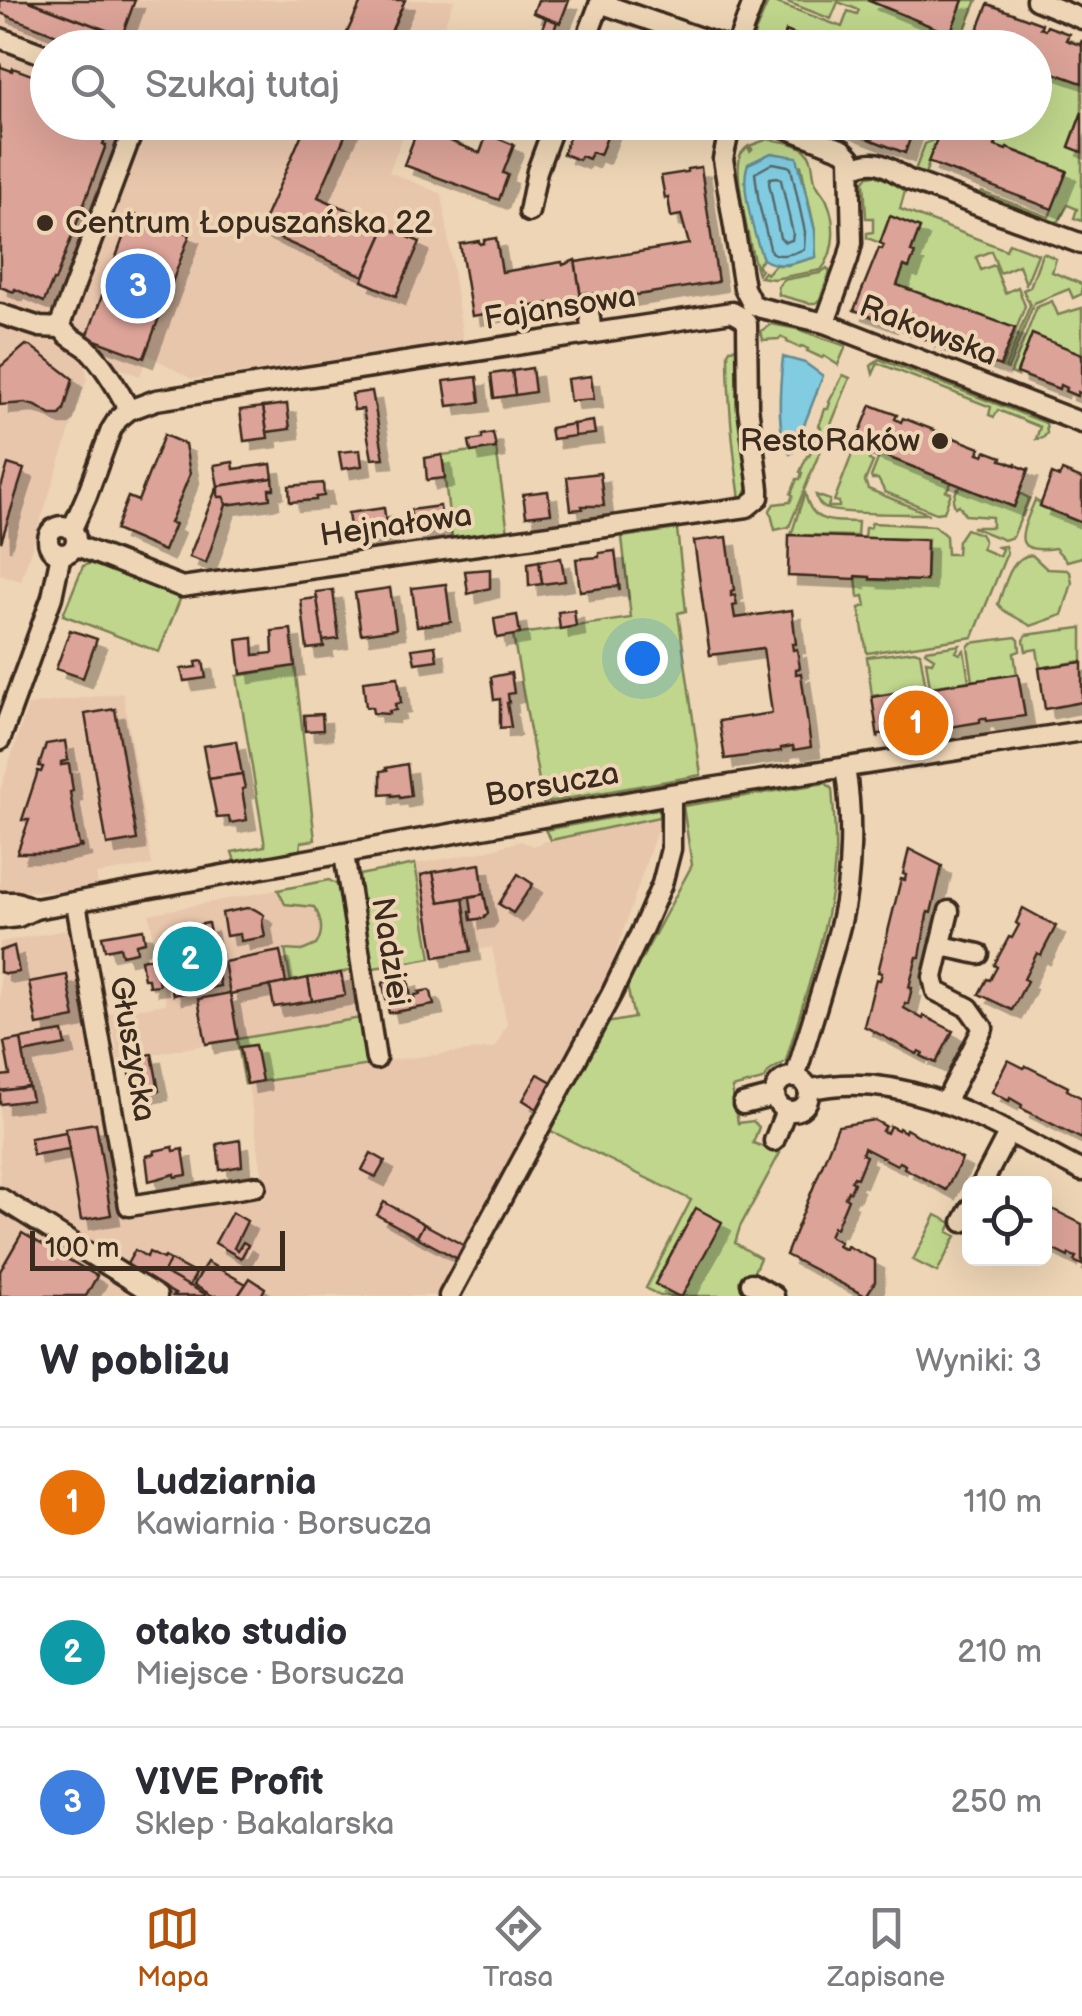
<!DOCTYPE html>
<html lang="pl">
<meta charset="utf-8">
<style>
body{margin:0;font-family:"Balsamiq Sans",sans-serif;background:#f2f2f3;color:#2b2b33}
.controls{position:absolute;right:30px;bottom:30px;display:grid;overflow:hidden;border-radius:15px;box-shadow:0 10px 40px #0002}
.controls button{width:90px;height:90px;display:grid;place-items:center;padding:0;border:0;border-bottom:2px solid #e1e1e2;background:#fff;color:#2b2b33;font:50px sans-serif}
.scale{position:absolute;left:30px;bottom:25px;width:255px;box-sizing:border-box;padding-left:10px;border:5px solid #3b2a1e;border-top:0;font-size:28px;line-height:35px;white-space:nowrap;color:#3b2a1e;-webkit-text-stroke:8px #edd5b5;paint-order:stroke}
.you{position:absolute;left:642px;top:658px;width:35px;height:35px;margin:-25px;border:8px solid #fff;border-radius:50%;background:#1a73e8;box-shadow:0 0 0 15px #1a73e833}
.badge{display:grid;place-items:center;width:65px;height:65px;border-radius:50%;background:#b45309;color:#fff;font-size:32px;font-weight:700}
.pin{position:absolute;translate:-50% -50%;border:5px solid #fff;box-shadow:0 2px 10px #0006}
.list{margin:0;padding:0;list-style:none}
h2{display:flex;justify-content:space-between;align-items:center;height:130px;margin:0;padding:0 40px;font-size:42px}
h2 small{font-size:32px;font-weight:400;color:#7c7c81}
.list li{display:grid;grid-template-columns:65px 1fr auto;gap:30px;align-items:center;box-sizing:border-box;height:150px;padding:0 40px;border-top:2px solid #e1e1e2}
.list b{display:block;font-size:38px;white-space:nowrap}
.list p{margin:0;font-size:32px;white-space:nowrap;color:#7c7c81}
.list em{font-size:32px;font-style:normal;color:#7c7c81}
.icon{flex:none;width:55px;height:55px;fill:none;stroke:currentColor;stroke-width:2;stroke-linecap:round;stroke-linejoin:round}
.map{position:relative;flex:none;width:1082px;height:1296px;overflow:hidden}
.search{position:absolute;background:#fff;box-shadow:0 10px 40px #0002;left:30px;right:30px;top:30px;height:110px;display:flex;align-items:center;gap:25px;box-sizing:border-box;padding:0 35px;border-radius:55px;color:#7c7c81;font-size:38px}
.sheet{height:580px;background:#fff}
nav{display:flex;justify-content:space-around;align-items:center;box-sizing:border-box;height:140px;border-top:2px solid #e1e1e2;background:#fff;font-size:28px;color:#7c7c81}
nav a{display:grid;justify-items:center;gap:5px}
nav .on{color:#b45309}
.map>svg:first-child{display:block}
.built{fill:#e8c6ac}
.green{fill:#bfd68c;stroke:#7d8055;stroke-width:2.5}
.water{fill:#81cce1;stroke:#658b93;stroke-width:2.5}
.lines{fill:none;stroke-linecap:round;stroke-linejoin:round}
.shore{stroke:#576b6c;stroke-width:2.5}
.building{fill:#dca398;stroke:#3b2a1e;stroke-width:2.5;filter:url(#shadow)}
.minor-casing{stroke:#3b2a1e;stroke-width:25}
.minor{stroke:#edd5b5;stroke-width:18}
.poi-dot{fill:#3b2a1e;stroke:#edd5b5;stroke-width:4}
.labels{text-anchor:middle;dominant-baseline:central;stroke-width:8;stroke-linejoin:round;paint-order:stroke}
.poi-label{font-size:32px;fill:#3b2a1e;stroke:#edd5b5;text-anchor:start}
.street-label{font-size:32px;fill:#3b2a1e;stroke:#edd5b5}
</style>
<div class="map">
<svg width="1082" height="1296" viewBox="0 0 1082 1296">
<defs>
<filter id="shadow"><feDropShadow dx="9" dy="9" stdDeviation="0" flood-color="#0004"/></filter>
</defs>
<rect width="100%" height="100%" fill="#edd5b5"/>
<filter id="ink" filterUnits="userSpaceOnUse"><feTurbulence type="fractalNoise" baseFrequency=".01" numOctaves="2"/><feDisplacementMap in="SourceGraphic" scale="20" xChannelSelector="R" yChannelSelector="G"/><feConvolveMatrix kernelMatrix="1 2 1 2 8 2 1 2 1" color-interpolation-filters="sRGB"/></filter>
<g filter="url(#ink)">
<g class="built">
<polygon points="0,0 454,0 436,47 48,48 48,122 408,123 389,172 442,194 463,340 217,377 192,379 148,355 140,376 79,353 85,363 87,378 21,581 0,574"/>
<polygon points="123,693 152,865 96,874 99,890 59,897 58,892 0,891 0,791 28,705"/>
<polygon points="659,817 659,824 605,985 438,1296 0,1296 0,942 72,929 104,1108 103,1112 121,1216 266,1198 248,1084 384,1061 495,1048 507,1024 492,947 431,958 415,864 478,853 521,841 534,846 543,842"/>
<polygon points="329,880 341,887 357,989 354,993 356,1008 360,1010 361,1018 112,1061 117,1050 113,1030 105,1022 104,1014 166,1004 149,914"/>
</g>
<g class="green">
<polygon points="769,0 842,27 848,11 857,14 859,10 838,2 831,19 782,0 867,0 950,33 963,0 977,0 958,47 817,47 818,44 786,32 780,47 761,47 754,35"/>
<polygon points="1035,63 1038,65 1038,67 1082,83 1082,112 1069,146 1082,152 1082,221 1074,218 1077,209 1068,205 1059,221 1048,224 979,198 982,192 1049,217 1067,171 1008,148 1006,150 995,146 995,143 943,124 925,174 921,176 914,173 925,144 933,140 940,123 1034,122"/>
<path d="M768,139C779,141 798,143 806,151C814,159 812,171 815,181C818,189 824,194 827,201C836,222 836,252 821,270L774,279L760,277L764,272L767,274L775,265H788L816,257L815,231L801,166L749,206L763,259L757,265L761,270L758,274C751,253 736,182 739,162C740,153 741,154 746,148L748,147L750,151L752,149L749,146Z"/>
<polygon points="875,175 906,187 900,209 1006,250 1009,243 1038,254 1026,284 1019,265 1000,273 991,251 976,257 981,270 994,265 1005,293 1018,287 1025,306 1002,367 1000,366 1014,328 897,285 904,266 908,268 914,253 911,252 920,228 891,217 880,243 867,238 867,233 873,232 873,218 866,218 864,181 868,176"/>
<polygon points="1044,253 1056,259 1052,272 1082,284 1082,294 1073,298 1069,289 1034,303 1008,369 1005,368 1030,305 1023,290 1030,287 1042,254"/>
<polygon points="827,268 830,272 820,299 816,303 808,303 779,295 778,287 783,280 820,273"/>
<polygon points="1052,301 1058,315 1082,308 1082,354 1032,335 1017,372 1018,376 1011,373 1037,307"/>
<polygon points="771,324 797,329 846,346 838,365 824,356 822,358 807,351 808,349 802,346 800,348 787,342 787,340 781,337 779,339 763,340 761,331"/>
<path d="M740,348L750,476L747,491L740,499C733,450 728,403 728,353L730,349Z"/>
<polygon points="879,359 1046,423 1047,433 1043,438 1036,439 1040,427 998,410 994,417 989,415 991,407 878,363 873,374 871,366"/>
<polygon points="843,375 850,378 789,527 775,530 770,510 774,504 790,502 793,495 791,494 797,479 800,479 802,473 800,472 807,456 809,456 812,449 810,448 816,433 819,433 821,427 819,426 825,409 828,409 830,403 829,402"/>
<path d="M856,444L873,451L869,460L873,462L865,481L868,489L929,514C912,514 833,514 825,508C818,504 818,501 816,495L830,500L828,507H839V502L834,501Z"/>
<polygon points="496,448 508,532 452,539 442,455"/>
<polygon points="880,454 952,482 946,491 951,493 944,512 936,513 885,492 878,479 872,479 871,477"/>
<polygon points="961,486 1014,507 1019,493 1029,498 1013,537 1004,540 972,527 992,527 992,517 965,515 959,505 955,507 953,501 957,489 959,489"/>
<path d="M805,492C811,525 831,521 858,522L857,536L791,535Z"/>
<path d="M1035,500L1040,503V506L1082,523V557L1067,561L1055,548C1008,555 1022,532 1035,500Z"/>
<polygon points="871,523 935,526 946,536 947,554 957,554 958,541 966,529 980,534 984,541 982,549 999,556 1002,549 998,547 1005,546 1007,553 973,637 867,653 859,608 866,606 864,596 858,597 856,577 870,577 871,580 926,581 928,539 864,538 865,528 870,528"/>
<polygon points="677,529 686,611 678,613 701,775 543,803 513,635 631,618 622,537"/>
<path d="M1032,555L1047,569L1067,570L1070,572L1072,583L1062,615L1031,626L1003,610L998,604C1005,586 1010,556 1032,555Z"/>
<polygon points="93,562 181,597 159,652 63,615 83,566"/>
<polygon points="1080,628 1082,628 1082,661 1040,668 1037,649 1026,651 1024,641 1026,635"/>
<polygon points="1016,637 1019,640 1020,651 1014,653 1017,674 973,681 968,647 971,643"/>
<polygon points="960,645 956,652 960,654 964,650 969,681 930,687 926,661 932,662 934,658 925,652 926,650"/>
<polygon points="914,651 920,653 926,688 872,696 867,657"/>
<polygon points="295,666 315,840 301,842 300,854 236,864 232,852 265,846 237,676"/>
<path d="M826,783L832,789C834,812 836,835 835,858C831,925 804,997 786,1061L770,1071L763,1080L732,1088L738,1123L753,1121L759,1127L753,1143L780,1153L740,1227L735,1243L760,1258L743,1296H660L646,1288L691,1200L549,1130L606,1023L634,1018L627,986L692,865L683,806Z"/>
<polygon points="659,809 659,817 551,840 545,830"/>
<polygon points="415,864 431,958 368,969 354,876"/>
<path d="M329,880L341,887L354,970L291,982L285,950L302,951L316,945C324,933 322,919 314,907L285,904L278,890Z"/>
<polygon points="361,1018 370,1065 245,1084 237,1039"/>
<polygon points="936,1215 952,1223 948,1232 956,1236 937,1272 913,1260"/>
</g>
<g class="water">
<path d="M771,153L797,157L815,231L816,257C797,262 780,270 763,259C755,237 739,186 748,164Z"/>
<path d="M783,357L805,363L823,376L794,451L790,454C775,433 780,383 783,357Z"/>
</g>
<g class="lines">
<g class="shore">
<path d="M773,163L788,166L791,168L805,232L804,249C794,254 780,258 771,252L759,204L755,173Z"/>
<polygon points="777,177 781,180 793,234 792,240 785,242 780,238 769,183 770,178"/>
</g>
</g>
<g class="building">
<polygon points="0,0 27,0 122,36 117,48 90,48 0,13"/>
<polygon points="27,0 135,0 122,36"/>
<polygon points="362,0 405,0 384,48 340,48"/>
<polygon points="538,0 569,0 560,23 533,13"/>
<polygon points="867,0 963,0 950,34"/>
<polygon points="988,4 1042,24 1040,28 1045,30 1047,26 1069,34 1066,40 1080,45 1082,40 1082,83 1037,67 1038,65 1034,63 1034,48 987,48 973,42"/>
<polygon points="546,18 557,22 548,48 535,48"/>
<polygon points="786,31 818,44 817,48 780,48"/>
<polygon points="0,63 1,67 12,71 13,68 48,81 48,122 111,122 103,144 106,145 55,281 53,280 44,302 15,289 14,292 0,287"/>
<polygon points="1082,112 1082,152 1069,147"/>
<polygon points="307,122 351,122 318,197 386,227 364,276 260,230"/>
<polygon points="575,122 613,122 600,155 592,152 589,159 581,156 579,160 563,154"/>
<polygon points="826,122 916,122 905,153"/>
<polygon points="943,123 996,143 995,146 1006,150 1007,148 1067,171 1052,209 928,162"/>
<polygon points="418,128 480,153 487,134 514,145 503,173 508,175 499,200 404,165"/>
<polygon points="701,167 718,282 582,304 575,260 576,262 689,244 681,215 671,217 668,197 665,198 661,176 687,172 687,169"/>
<polygon points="132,213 190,234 144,358 87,337"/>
<polygon points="890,216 920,228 911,252 915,253 909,268 904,266 897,285 1015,328 1000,366 933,341 934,337 932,336 927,338 929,335 922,332 902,325 901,328 901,324 893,321 890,320 888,323 854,310 879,248 882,249 884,245 880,243"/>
<polygon points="386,227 420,242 396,296 362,281"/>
<polygon points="496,238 502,272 562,262 563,265 575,260 581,298 472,316 460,244 479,241 480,244 484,243 484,240"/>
<polygon points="1032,334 1082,354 1082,394 1078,392 1077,396 1065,391 1066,388 1060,385 1059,389 1017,373"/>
<polygon points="26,345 32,347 73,379 64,410 60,415 51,415 36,406 25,403 0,405 0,367"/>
<polygon points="532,368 535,392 515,395 512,371"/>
<polygon points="512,371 515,395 494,398 491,374"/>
<polygon points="591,376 594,399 570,401 567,379"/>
<polygon points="477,377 480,402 448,406 444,381"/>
<polygon points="372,391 384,458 372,459 363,409 354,410 352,394"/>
<polygon points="287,404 290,429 267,432 263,407"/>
<polygon points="871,405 897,415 895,419 901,422 903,418 980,448 978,453 984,455 986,451 1002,457 1001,460 1008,462 1015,465 1016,462 1016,465 1027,470 1029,468 1014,507 855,444"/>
<polygon points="263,407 268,438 244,441 240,410"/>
<polygon points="593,421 595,434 575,436 573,424"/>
<polygon points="573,424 575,436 552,439 550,428"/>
<polygon points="493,433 496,448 471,452 469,441 482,439 482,435"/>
<polygon points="164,435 185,444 190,474 170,523 175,524 164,551 115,530 128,497 138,501"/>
<polygon points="360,450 362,466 342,469 339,452"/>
<polygon points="442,455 445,478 427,480 425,458"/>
<polygon points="233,462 234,469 271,464 273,478 218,486 214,465"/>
<polygon points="8,464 24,469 1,542 0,491"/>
<polygon points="1062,471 1082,479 1082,523 1040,506 1052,474 1059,477"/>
<polygon points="600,473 604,506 582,506 583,509 571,510 567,477"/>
<polygon points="273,478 274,489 269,489 270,499 225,505 224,497 218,497 218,486"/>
<polygon points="323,483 324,496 316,497 316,500 290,502 289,486"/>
<polygon points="217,487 218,497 224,497 226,505 206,563 189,557"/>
<polygon points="548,491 551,513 526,516 523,494"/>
<polygon points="440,506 443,528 414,532 410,510"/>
<polygon points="384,508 388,536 352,541 348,513"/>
<polygon points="789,535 927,540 926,581 870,579 870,577 856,576 856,579 788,576"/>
<polygon points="727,537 734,590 731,591 731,596 735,595 737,605 733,606 735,618 792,610 796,644 792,644 793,650 797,649 800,668 796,669 796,674 801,673 811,747 794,750 793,746 781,748 781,751 725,759 719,721 772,713 763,648 710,655 694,541"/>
<polygon points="615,551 620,591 618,586 580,591 576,559 599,557 599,553"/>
<polygon points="561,558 565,581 542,584 539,561"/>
<polygon points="539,561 542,584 529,586 528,563"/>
<polygon points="490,569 490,588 468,594 465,571"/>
<polygon points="446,584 451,622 417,626 412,588"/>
<polygon points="390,588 396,629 361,634 355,593"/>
<polygon points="333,590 339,639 323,641 316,592"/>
<polygon points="317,598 324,647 307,649 301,600"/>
<polygon points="574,610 576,626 560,629 558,612"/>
<polygon points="517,615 520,634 497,638 494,619"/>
<polygon points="291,629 295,666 241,674 237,640 253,638 254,655 273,653 272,631"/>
<polygon points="70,630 97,639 83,678 56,669"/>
<polygon points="435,646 437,660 415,663 412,649"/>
<polygon points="203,661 206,678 184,681 181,669 197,667 196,662"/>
<polygon points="1082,662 1082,702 1045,709 1039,668"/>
<polygon points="511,673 514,693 508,694 509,703 507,703 511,727 500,728 500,699 494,700 491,677"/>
<polygon points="1018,674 1025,716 987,721 986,718 982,718 980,719 980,722 931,730 930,726 926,726 924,727 924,731 909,733 909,730 904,730 895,732 895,735 893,732 879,734 878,738 872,697 926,688 927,692 929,692 933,691 933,687"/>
<polygon points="398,677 401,703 395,704 396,710 389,711 389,714 373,713 372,707 366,707 363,681"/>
<polygon points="115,709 137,840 107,845 85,714"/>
<polygon points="322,714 323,730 305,731 304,715"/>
<polygon points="65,741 68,760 61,762 61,765 69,764 73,791 70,792 79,845 82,845 82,847 53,853 17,853 29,820 22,820 38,771 41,772 43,767 39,766 46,744"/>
<polygon points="236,741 242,774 209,779 203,746"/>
<polygon points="407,764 411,796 400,798 399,795 392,796 392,794 381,795 381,771 387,770 386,768"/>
<polygon points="242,774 245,788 242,789 247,820 230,823 229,817 217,818 209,779"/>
<polygon points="909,849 942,866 931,913 928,912 927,915 920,957 917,957 909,987 912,988 908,1004 905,1003 904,1008 923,1019 924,1016 953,1031 936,1063 921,1056 923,1053 919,1051 917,1054 864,1026 876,979 880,980 882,973 878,972 901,879 905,880 906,875 903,874"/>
<polygon points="480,864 484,894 439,902 433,872"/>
<polygon points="433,872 439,902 463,898 471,951 435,957 421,875"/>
<polygon points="518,874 533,884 513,913 499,904"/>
<polygon points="484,894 488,913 484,918 471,920 470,912 472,912 470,897"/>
<polygon points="247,908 254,909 264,915 262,920 265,937 241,941 240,934 226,936 222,913"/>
<polygon points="1023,908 1056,926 1041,955 1037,953 1024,979 1027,981 1012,1010 979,994 987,979 990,980 997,967 994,965 1009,937 1012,938 1019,925 1016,923"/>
<polygon points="208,923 220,986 173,995 161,932"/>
<polygon points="143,929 145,942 136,944 137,952 122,955 120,947 105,950 102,936"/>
<polygon points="14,946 19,972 6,974 0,972 0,951"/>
<polygon points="280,951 286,983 230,994 224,962"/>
<polygon points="155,957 159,985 149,986 148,979 144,979 141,960"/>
<polygon points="341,973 345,995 312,1001 308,978"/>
<polygon points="67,975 75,1018 37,1025 29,982"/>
<polygon points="308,978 312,1001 274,1007 270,986"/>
<polygon points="408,978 411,998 414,999 415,995 420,994 419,992 429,990 431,992 434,1005 389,1013 383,984 384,982"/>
<polygon points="230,993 238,1039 206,1044 198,999"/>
<polygon points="63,1032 66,1045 23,1053 21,1039"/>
<polygon points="21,1039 29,1087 0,1091 0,1076 10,1075 4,1042"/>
<polygon points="255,1045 262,1081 247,1084 240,1047"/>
<polygon points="152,1054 159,1091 134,1095 127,1058"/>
<polygon points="1008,1060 1024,1068 1026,1066 1068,1087 1067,1090 1082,1098 1082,1139 1021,1108 1022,1105 1010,1098 1009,1101 992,1092"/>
<polygon points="538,1074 552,1082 537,1109 523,1100"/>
<polygon points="29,1087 32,1100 0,1104 0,1091"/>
<polygon points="874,1120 885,1126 882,1131 887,1133 890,1126 898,1130 899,1128 905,1132 906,1129 962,1159 946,1190 904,1168 905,1165 902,1163 899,1162 897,1165 864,1148 862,1154 866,1156 857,1178 854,1177 851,1181 854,1183 850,1192 848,1191 845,1197 848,1199 836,1228 833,1227 829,1236 840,1242 838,1246 842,1248 846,1249 847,1246 875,1260 875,1282 866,1296 786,1255 838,1126"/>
<polygon points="96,1123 111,1215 81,1220 65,1128"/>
<polygon points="66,1132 69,1149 33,1155 30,1138"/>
<polygon points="240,1140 242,1166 220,1170 217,1144"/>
<polygon points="173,1147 174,1151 183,1149 187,1175 175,1177 175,1174 149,1181 146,1156 155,1154 154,1151"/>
<polygon points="371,1153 385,1161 376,1177 362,1170"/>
<polygon points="384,1202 424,1224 417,1237 377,1215"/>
<polygon points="1044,1205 1082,1224 1082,1265 1074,1261 1076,1257 1073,1256 1069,1254 1068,1257 1044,1245"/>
<polygon points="696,1208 722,1222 682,1296 678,1296 655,1284"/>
<polygon points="232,1212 247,1221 234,1248 238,1250 243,1242 248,1245 241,1258 215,1243"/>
<polygon points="424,1224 465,1246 458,1259 417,1237"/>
<polygon points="22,1233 97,1276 86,1296 0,1296 0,1271"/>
<polygon points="135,1250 147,1257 149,1252 163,1259 165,1257 170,1260 164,1272 205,1294 205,1296 173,1296 175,1294 126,1266"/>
<polygon points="170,1260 196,1274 189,1286 164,1272"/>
<polygon points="207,1262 246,1284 238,1296 213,1296 194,1285"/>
<polygon points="250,1278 265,1288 261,1296 238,1296"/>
</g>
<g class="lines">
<g class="minor-casing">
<g id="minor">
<polyline points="1036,0 1082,19"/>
<polyline points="600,3 729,48"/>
<polyline points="0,38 48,56"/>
<polyline points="583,48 601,0"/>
<polyline points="736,48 754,0"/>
<polyline points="731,122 723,159 744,288 752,304 761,308 825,323 1082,423"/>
<polyline points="771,122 843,150 850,157 852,243 848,259 825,323"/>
<path d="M852,168C880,156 885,167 909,180L1082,244"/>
<polyline points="529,212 537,171 555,122"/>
<polyline points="588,304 592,334"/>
<polyline points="0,314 40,327 61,328"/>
<path d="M129,410C118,389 105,366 88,349C77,339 63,338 61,322L136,122"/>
<circle cx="62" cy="540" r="14"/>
<polyline points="72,529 87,495 111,430 118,419 129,410 156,400 732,312 743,318 747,324 748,407 759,489 759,497 747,507 182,587 75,545"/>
<polyline points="0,740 52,597 61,554"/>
<polyline points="344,854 376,1059"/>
<polyline points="0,902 16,902 35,909"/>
<polyline points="76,903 129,1206 256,1186"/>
<polyline points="0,919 18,917 35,909 671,794 1082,731"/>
<polyline points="942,946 979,954"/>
<circle cx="792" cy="1094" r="17"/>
<path d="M795,1078C810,1026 828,974 841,922C852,876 853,814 845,768"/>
<path d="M808,1090C908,1066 997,1128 1082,1171"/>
<polyline points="945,1103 983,1028 969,1008 936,991 933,977 949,911"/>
<polyline points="743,1104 775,1096"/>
<polyline points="774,1141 786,1110"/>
<polyline points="982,1184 1008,1134"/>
<polyline points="0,1198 157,1296"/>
<polyline points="963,1222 970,1209"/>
<polyline points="751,1283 774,1296"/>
<polyline points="449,1296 612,993 643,928 662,884 671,849 671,794"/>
</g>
</g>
<use href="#minor" class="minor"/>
</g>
</g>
<g class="poi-dot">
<circle cx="45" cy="223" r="10"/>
<circle cx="940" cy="441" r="10"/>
</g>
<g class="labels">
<g class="poi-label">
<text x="65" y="223">Centrum Łopuszańska 22</text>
<text x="920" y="441" text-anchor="end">RestoRaków</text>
</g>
<g class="street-label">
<text transform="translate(560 308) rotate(-9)">Fajansowa</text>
<text transform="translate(928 331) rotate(21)">Rakowska</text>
<text transform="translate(396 526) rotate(-8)">Hejnałowa</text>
<text transform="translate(552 785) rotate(-10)">Borsucza</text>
<text transform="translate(390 952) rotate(81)">Nadziei</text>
<text transform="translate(132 1049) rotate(80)">Głuszycka</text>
</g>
</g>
</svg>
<div class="controls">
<button><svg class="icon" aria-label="locate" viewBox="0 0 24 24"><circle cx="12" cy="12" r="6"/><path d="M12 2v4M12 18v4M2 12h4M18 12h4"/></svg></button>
</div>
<div class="scale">100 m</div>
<div class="you"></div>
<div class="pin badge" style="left:916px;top:723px;background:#e8710a">1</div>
<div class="pin badge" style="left:190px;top:959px;background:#0f9aa8">2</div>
<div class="pin badge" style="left:138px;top:286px;background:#3f7fe0">3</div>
<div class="search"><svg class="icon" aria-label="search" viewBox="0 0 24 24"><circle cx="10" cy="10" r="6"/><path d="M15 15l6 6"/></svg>Szukaj tutaj</div>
</div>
<section class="sheet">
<h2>W pobliżu<small>Wyniki: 3</small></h2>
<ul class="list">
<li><span class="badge" style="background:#e8710a">1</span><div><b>Ludziarnia</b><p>Kawiarnia · Borsucza</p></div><em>110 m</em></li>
<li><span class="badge" style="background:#0f9aa8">2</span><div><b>otako studio</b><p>Miejsce · Borsucza</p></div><em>210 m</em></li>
<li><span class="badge" style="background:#3f7fe0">3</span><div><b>VIVE Profit</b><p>Sklep · Bakalarska</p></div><em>250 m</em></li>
</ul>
</section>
<nav>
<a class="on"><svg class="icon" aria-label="map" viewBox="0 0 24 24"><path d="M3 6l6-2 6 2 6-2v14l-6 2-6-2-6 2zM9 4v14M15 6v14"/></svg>Mapa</a>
<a><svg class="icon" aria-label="directions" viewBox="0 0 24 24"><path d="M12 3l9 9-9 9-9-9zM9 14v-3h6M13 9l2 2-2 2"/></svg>Trasa</a>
<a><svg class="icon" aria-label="saved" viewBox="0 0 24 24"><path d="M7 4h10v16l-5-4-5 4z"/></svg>Zapisane</a>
</nav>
